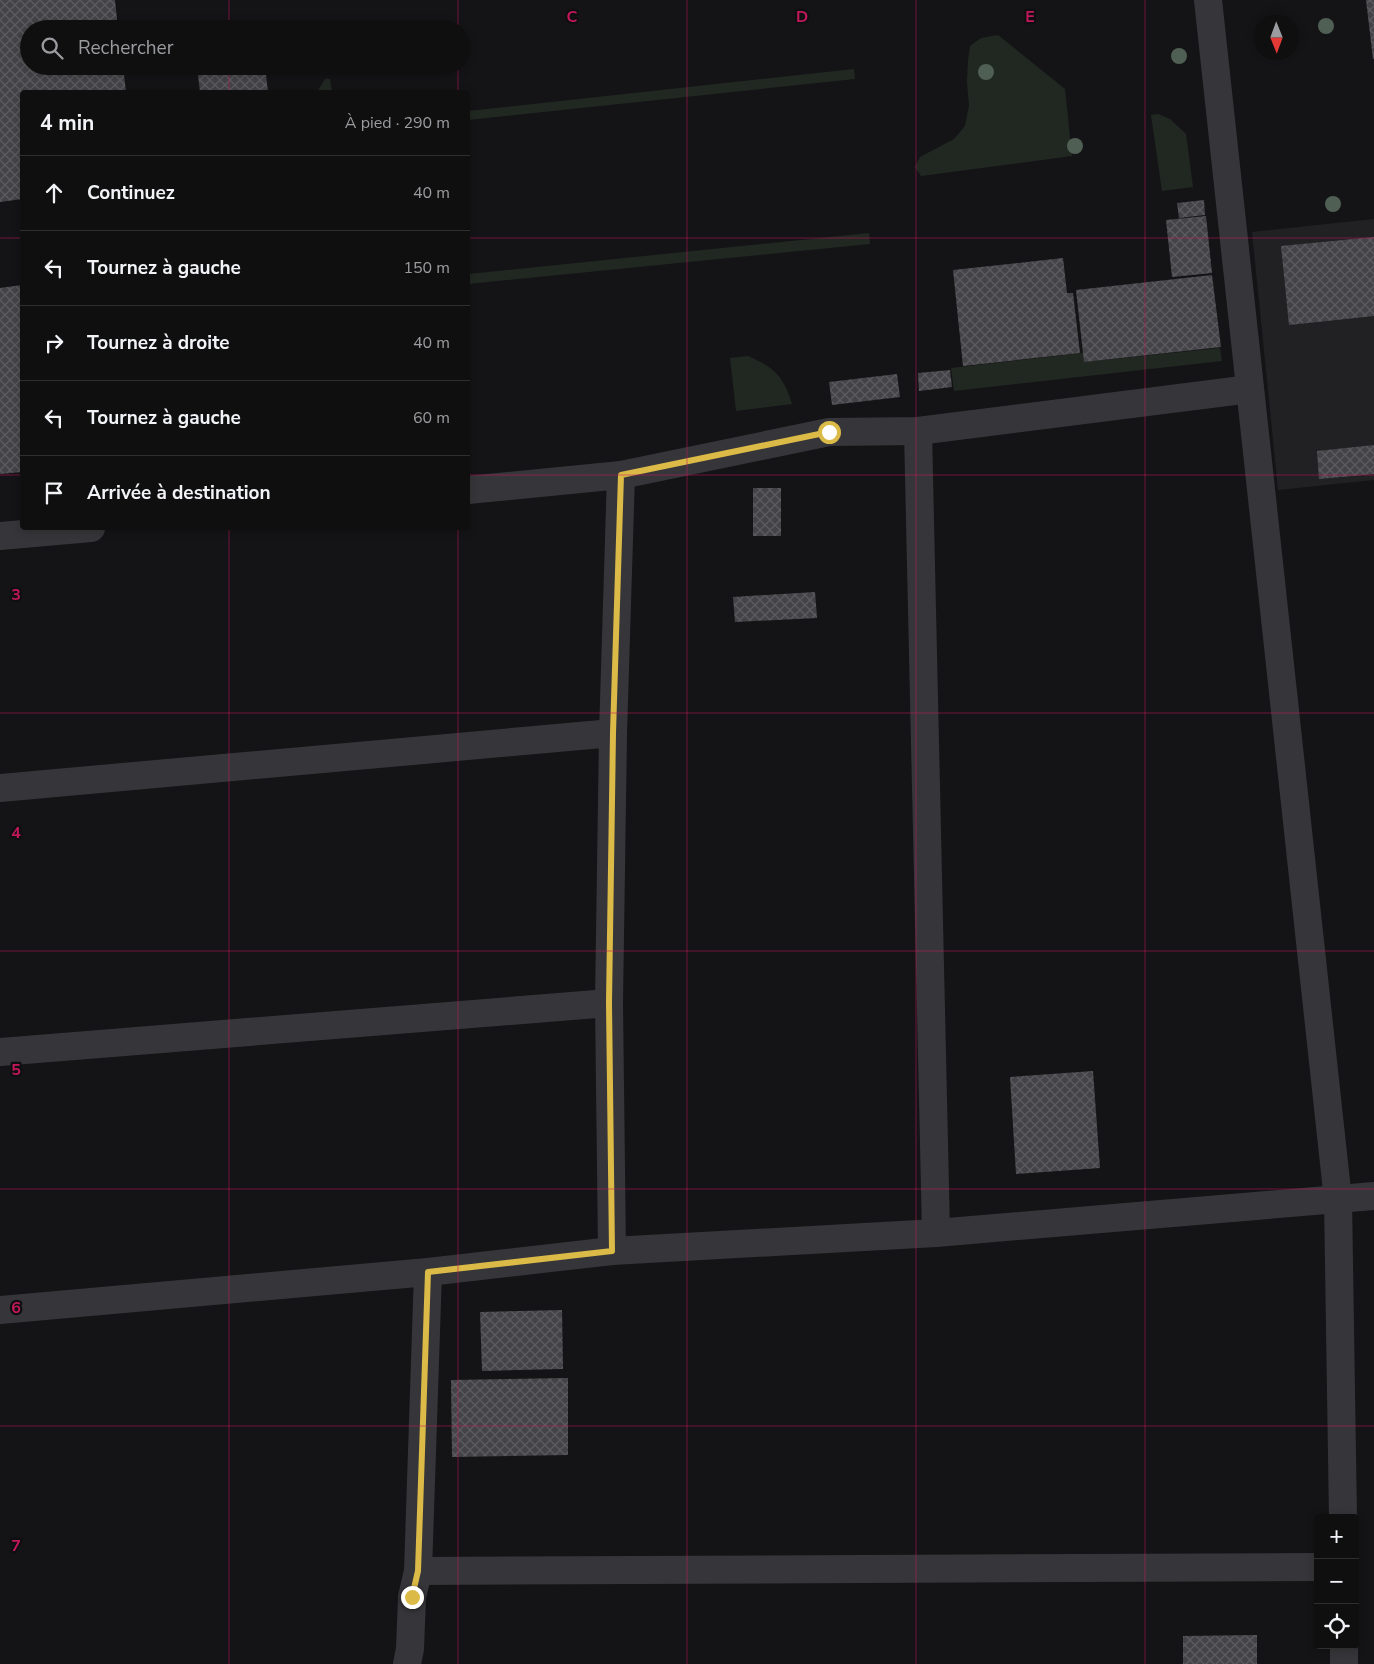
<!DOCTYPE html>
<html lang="fr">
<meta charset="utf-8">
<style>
body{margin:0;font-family:"Nunito Sans",sans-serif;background:#1d1d1e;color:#f1f3f6}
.controls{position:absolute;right:15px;bottom:15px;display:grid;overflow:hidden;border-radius:5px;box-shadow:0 2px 8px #0003}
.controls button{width:45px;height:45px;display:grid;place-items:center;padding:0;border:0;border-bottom:1px solid #2f2f30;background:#0f0f10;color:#f1f3f6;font:25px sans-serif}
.compass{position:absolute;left:1254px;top:15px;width:45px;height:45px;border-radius:50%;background:#0f0f10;box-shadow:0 2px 8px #0003;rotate:179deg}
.stop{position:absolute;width:15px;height:15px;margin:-11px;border:4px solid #dbba47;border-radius:50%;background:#fff}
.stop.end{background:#dbba47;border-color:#fff;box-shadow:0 1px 5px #0008}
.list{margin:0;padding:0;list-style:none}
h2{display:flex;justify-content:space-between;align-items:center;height:65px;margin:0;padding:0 20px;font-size:21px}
h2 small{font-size:16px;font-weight:400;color:#9b9c9f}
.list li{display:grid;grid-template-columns:32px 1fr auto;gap:15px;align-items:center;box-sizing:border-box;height:75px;padding:0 20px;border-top:1px solid #2f2f30}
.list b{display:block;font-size:19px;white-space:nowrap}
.list em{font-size:16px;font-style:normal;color:#9b9c9f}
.icon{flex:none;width:28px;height:28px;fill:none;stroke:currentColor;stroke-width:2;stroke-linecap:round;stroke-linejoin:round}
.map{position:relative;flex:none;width:1374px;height:1664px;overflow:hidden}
.search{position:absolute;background:#0f0f10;box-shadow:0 2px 8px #0003;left:20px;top:20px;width:450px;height:55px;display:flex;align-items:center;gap:12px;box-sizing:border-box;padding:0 18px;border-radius:28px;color:#9b9c9f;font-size:19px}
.panel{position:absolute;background:#0f0f10;box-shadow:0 2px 8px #0003;left:20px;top:90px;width:450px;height:440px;border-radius:5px}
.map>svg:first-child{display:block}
.built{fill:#212023}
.green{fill:#212822}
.building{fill:url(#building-cross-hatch)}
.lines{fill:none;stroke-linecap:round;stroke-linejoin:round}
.minor{stroke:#36363a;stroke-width:28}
.tertiary{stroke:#36363a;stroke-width:28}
.tree{fill:#505f54}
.route{stroke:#dbba47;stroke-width:6}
.grid{fill:none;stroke:#c2185b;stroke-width:1;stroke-opacity:0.55}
.grid-label{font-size:16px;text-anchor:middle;font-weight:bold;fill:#c2185b;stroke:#0f0f11;stroke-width:4.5;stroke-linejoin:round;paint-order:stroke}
</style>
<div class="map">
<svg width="1374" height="1664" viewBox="0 0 1374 1664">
<defs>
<pattern id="building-cross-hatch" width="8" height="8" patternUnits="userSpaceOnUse" patternTransform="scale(1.25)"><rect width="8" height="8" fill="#444448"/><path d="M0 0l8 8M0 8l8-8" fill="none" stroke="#5c5c60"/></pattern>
</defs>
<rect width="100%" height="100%" fill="#141416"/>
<polygon class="built" points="1374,219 1374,480 1278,490 1252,232"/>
<g class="green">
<polygon points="998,35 1065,89 1072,156 921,176 915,167 920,157 954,139 965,126 969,106 967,82 968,61 970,46 981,38"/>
<polygon points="854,69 855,79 468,120 468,111"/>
<polygon points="325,79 330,79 332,92 317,92"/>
<polygon points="1158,114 1170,119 1186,134 1193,187 1162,191 1151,115"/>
<polygon points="869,233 870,244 468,284 468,274"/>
<polygon points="1220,348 1222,361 954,391 951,368 1083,353 1084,362"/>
<path d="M748,356C774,367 784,377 792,404L736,411L730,358Z"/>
</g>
<g class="building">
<polygon points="0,0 115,0 118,29 29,29 29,66 123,66 126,92 22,92 22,199 0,202"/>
<polygon points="1366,0 1374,0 1374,59 1373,59"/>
<polygon points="260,25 260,29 239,29 239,28"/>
<polygon points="197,66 265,66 268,92 200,92"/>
<polygon points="1204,200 1205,215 1179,218 1177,203"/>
<polygon points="1206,216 1212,273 1172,277 1166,220"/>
<polygon points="1374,237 1374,316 1289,325 1281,246"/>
<polygon points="1063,258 1067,293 1073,293 1080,353 963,366 953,270"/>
<polygon points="1212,275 1221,347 1084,362 1076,290"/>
<polygon points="22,285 22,472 0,474 0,288"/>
<polygon points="950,370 952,387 919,391 918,373"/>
<polygon points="897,374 900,397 832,405 829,382"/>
<polygon points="1374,445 1374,474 1319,479 1317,451"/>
<rect x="753" y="488" width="28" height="48"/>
<polygon points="815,592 817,618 735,622 733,597"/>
<polygon points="1093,1071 1100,1168 1016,1174 1010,1077"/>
<polygon points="562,1310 563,1369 482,1371 480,1312"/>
<polygon points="568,1378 568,1455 452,1457 451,1380"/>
<polygon points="1257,1635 1257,1664 1183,1664 1183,1636"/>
</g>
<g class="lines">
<g class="minor">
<polyline points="918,431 936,1233"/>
<polyline points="468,490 621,475 829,432 918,431 1250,389"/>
<polyline points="0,536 91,528"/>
<polyline points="0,788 613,733"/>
<polyline points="0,1052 609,1003"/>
<polyline points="1338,1200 1343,1518"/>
<polyline points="612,1251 609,1003 613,733 621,475"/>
<polyline points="0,1310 428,1272"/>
<polyline points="418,1571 1318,1567"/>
<polyline points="1344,1664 1344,1645"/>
</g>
<g class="tertiary">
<polyline points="1208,0 1338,1200"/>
<polyline points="407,1664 410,1649 412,1597 418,1571 428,1272 612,1251 936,1233 1374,1196"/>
</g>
</g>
<g class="tree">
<circle cx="1326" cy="26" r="8"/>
<circle cx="1179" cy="56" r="8"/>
<circle cx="986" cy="72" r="8"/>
<circle cx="1075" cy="146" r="8"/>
<circle cx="1333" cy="204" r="8"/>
</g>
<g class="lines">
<polyline class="route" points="412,1597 418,1571 428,1272 612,1251 609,1003 613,733 621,475 829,432"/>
</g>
<path class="grid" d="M229,0V29M458,0V29M687,0V1664M916,0V1664M1145,0V1664M229,66V92M458,66V92M0,238H22M468,238H1374M0,475H22M468,475H1374M229,528V1664M458,528V1664M0,713H1374M0,951H1374M0,1189H1374M0,1426H1374"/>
<g class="grid-label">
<text x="572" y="22">C</text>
<text x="802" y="22">D</text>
<text x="1030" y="22">E</text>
<text x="16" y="600">3</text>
<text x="16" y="838">4</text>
<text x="16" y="1075">5</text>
<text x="16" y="1313">6</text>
<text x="16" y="1551">7</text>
</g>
</svg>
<div class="controls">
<button>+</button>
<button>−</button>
<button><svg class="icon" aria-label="locate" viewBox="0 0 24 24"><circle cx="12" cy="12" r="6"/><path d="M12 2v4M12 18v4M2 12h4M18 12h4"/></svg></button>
</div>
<svg class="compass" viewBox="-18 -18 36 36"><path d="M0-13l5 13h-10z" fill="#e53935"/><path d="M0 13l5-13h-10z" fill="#9b9c9f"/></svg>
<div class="stop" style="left:829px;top:432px"></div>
<div class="stop end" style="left:412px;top:1597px"></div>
<div class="search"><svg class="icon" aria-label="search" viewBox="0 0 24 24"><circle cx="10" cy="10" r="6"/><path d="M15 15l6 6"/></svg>Rechercher</div>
<section class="panel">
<h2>4 min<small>À pied · 290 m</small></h2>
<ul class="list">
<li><svg class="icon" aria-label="ahead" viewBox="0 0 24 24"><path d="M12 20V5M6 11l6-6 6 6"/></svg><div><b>Continuez</b></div><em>40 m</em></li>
<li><svg class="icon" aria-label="left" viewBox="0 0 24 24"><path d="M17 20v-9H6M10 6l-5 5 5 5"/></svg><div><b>Tournez à gauche</b></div><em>150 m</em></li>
<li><svg class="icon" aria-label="right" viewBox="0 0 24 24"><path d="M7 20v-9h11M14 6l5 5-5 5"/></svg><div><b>Tournez à droite</b></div><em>40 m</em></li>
<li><svg class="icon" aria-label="left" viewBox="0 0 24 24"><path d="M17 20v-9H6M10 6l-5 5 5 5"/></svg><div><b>Tournez à gauche</b></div><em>60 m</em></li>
<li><svg class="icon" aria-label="arrive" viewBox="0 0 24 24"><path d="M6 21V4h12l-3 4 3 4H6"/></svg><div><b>Arrivée à destination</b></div></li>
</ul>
</section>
</div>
